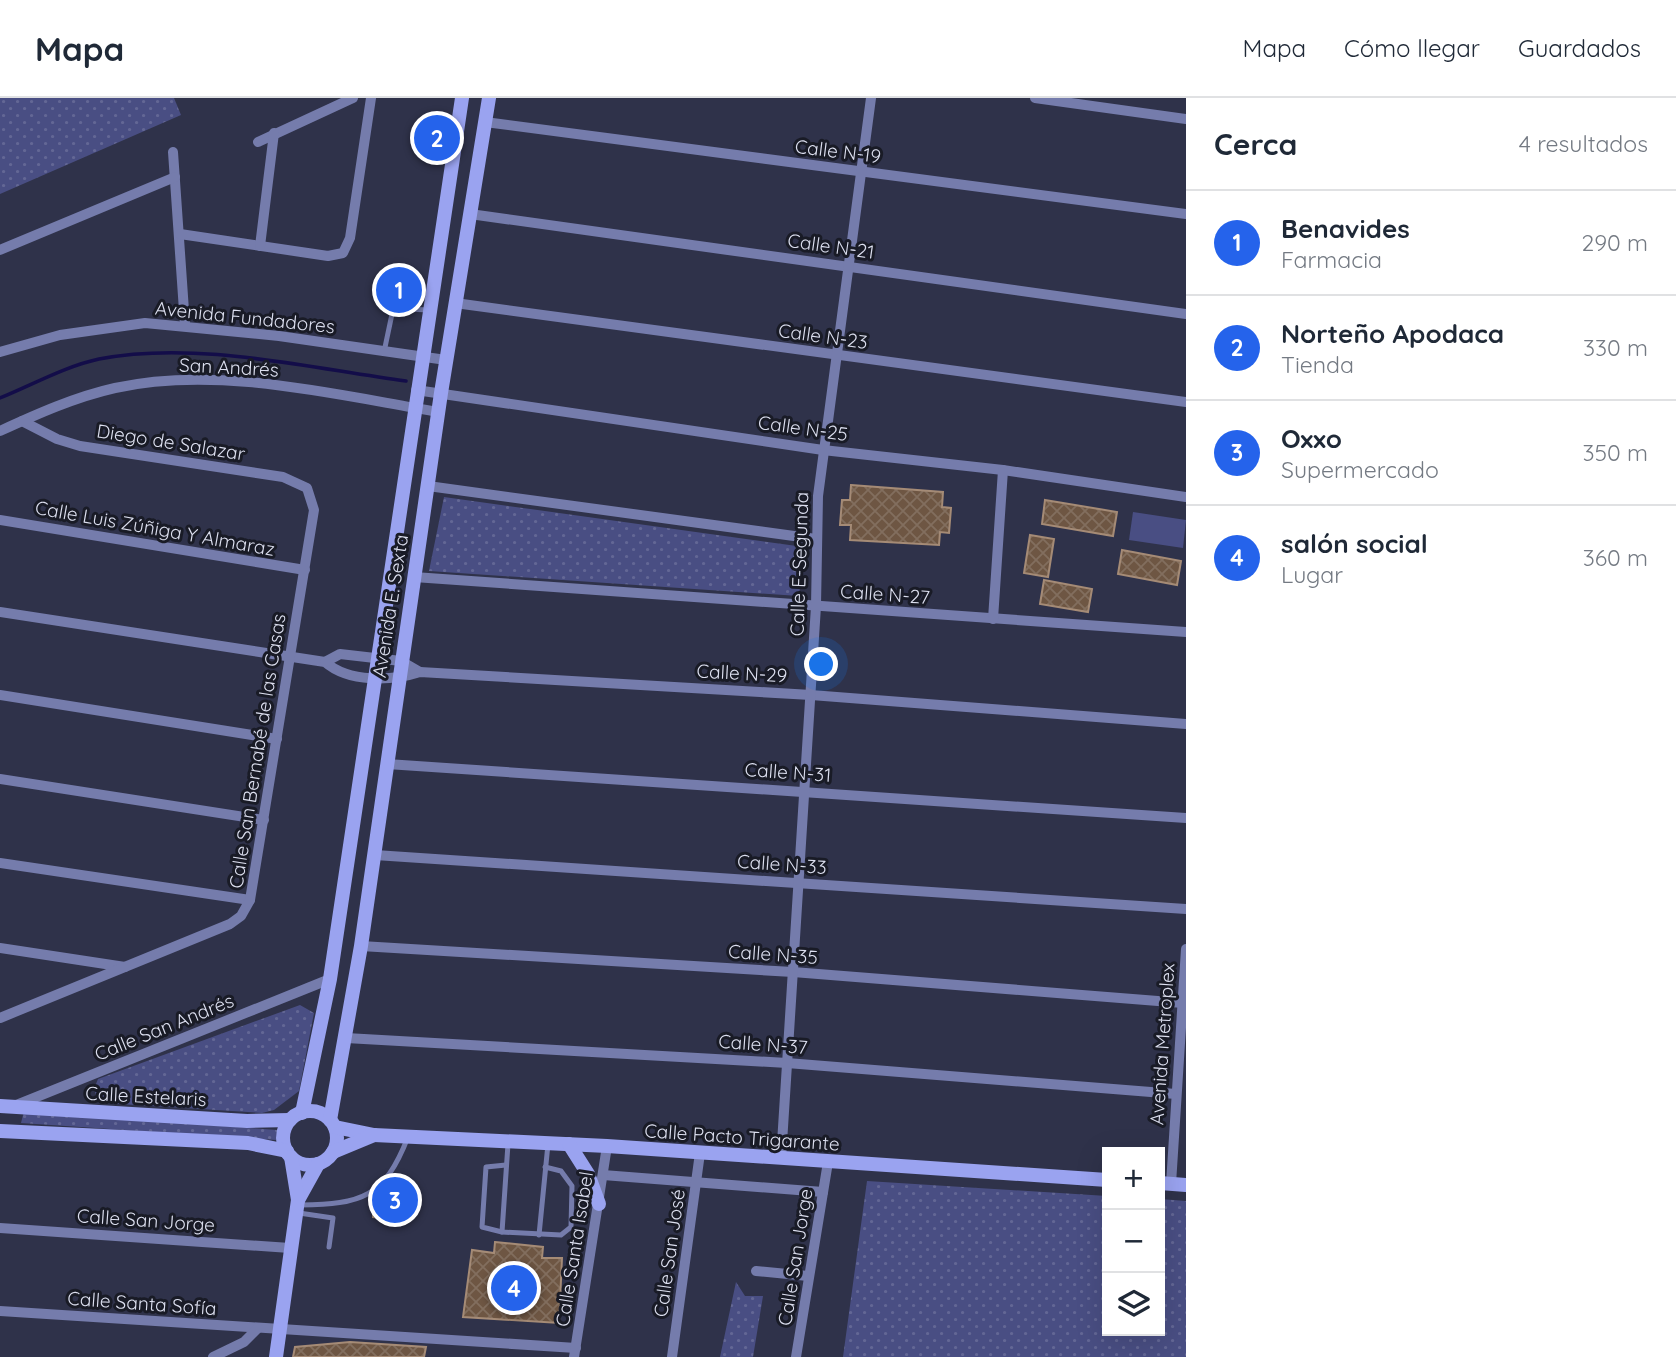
<!DOCTYPE html>
<html lang="es">
<meta charset="utf-8">
<style>
body{margin:0;font-family:Quicksand,sans-serif;background:#f2f2f3;color:#1f2937}
.controls{position:absolute;right:21px;bottom:21px;display:grid;overflow:hidden;border-radius:0px;box-shadow:0 7px 28px #0002}
.controls button{width:63px;height:63px;display:grid;place-items:center;padding:0;border:0;border-bottom:2px solid #e0e1e3;background:#fff;color:#1f2937;font:35px sans-serif}
.you{position:absolute;left:822px;top:567px;width:24px;height:24px;margin:-18px;border:5px solid #fff;border-radius:50%;background:#1a73e8;box-shadow:0 0 0 10px #1a73e833}
.badge{display:grid;place-items:center;width:46px;height:46px;border-radius:50%;background:#2563eb;color:#fff;font-size:23px;font-weight:700}
.pin{position:absolute;translate:-50% -50%;border:4px solid #fff;box-shadow:0 2px 7px #0006}
.list{margin:0;padding:0;list-style:none}
h2{display:flex;justify-content:space-between;align-items:center;height:91px;margin:0;padding:0 28px;font-size:30px}
h2 small{font-size:23px;font-weight:400;color:#747a83}
.list li{display:grid;grid-template-columns:46px 1fr auto;gap:21px;align-items:center;box-sizing:border-box;height:105px;padding:0 28px;border-top:2px solid #e0e1e3}
.list b{display:block;font-size:26px;white-space:nowrap}
.list p{margin:0;font-size:23px;white-space:nowrap;color:#747a83}
.list em{font-size:23px;font-style:normal;color:#747a83}
.icon{flex:none;width:38px;height:38px;fill:none;stroke:currentColor;stroke-width:2;stroke-linecap:round;stroke-linejoin:round}
.map{position:relative;flex:none;width:1186px;height:1259px;overflow:hidden}
header{display:flex;align-items:center;gap:42px;box-sizing:border-box;height:98px;padding:0 35px;background:#fff;border-bottom:2px solid #e0e1e3}
header strong{font-size:33px}
nav{display:flex;gap:38px;margin-inline-start:auto;font-size:24px}
main{display:flex}
aside{flex:1;background:#fff}
.map>svg:first-child{display:block}
.grass{fill:url(#grass-dots)}
.pitch{fill:#494e83}
.lines{fill:none;stroke-linecap:round;stroke-linejoin:round}
.stream{stroke:#130d49;stroke-width:3.5}
.building{fill:url(#building-cross-hatch);stroke:#a58b76;stroke-width:2}
.lane{stroke:#757cac;stroke-width:5}
.street{stroke:#757cac;stroke-width:10}
.secondary{stroke:#9aa3f0;stroke-width:14}
.labels{text-anchor:middle;dominant-baseline:central;stroke-width:6;stroke-linejoin:round;paint-order:stroke}
.street-label{font-size:19px;fill:#dcdfef;stroke:#191b26}
</style>
<header>
<strong>Mapa</strong>
<nav><a>Mapa</a><a>Cómo llegar</a><a>Guardados</a></nav>
</header>
<main>
<div class="map">
<svg width="1186" height="1259" viewBox="0 0 1186 1259">
<defs>
<pattern id="grass-dots" width="8" height="8" patternUnits="userSpaceOnUse" patternTransform="scale(1.75)"><rect width="8" height="8" fill="#494e83"/><path d="M2 2h.1M6 6h.1" fill="none" stroke="#636795" stroke-width="1.8" stroke-linecap="round"/></pattern>
<pattern id="building-cross-hatch" width="8" height="8" patternUnits="userSpaceOnUse" patternTransform="scale(1.75)"><rect width="8" height="8" fill="#6e5643"/><path d="M0 0l8 8M0 8l8-8" fill="none" stroke="#826e5e"/></pattern>
</defs>
<rect width="100%" height="100%" fill="#2f324a"/>
<g class="grass">
<polygon points="0,0 174,0 181,17 0,96"/>
<polygon points="444,399 804,449 799,498 429,473"/>
<polygon points="300,907 314,915 299,993 274,1012 262,1015 104,1005 97,1000 94,991 98,981"/>
<polygon points="24,1013 277,1032 276,1042 21,1025"/>
<polygon points="867,1083 1107,1098 1107,1233 1160,1233 1160,1101 1186,1103 1186,1259 843,1259"/>
<polygon points="736,1184 745,1198 763,1198 753,1259 720,1259"/>
</g>
<polygon class="pitch" points="1133,414 1186,422 1183,450 1129,442"/>
<g class="lines">
<path class="stream" d="M0,300C32,287 66,268 99,261C196,242 308,270 406,283"/>
</g>
<g class="building">
<polygon points="851,387 943,394 942,409 951,410 949,435 940,434 939,447 850,442 851,427 840,427 842,402 850,402"/>
<polygon points="1045,402 1117,414 1113,438 1042,426"/>
<polygon points="1030,437 1054,441 1048,479 1024,475"/>
<polygon points="1122,452 1181,463 1177,487 1118,476"/>
<polygon points="1044,482 1092,491 1088,514 1040,506"/>
<polygon points="394,1088 408,1088 407,1122 373,1119 373,1110 383,1110 384,1098"/>
<polygon points="495,1144 543,1149 542,1160 562,1160 559,1225 463,1219 472,1152 494,1155"/>
<polygon points="350,1244 426,1249 424,1259 293,1259 295,1249"/>
</g>
<g class="lines">
<g class="lane">
<polyline points="384,254 392,216 407,211 429,212"/>
<polyline points="506,1067 486,1069 482,1129 502,1134 561,1137 571,1129 572,1088 561,1073 545,1069"/>
<path d="M300,1107C362,1106 384,1100 408,1039"/>
<polyline points="299,1115 333,1120 329,1149"/>
<polyline points="502,1134 508,1046"/>
<polyline points="539,1137 548,1046"/>
</g>
<g class="street">
<polyline points="1035,0 1186,21"/>
<polyline points="485,24 1186,116"/>
<polyline points="258,44 353,0"/>
<polyline points="173,54 185,227"/>
<polyline points="470,116 1186,216"/>
<polyline points="180,136 328,158 343,155 350,140 371,0"/>
<polyline points="260,148 274,35"/>
<polyline points="0,152 175,79"/>
<polyline points="455,205 1186,304"/>
<polyline points="0,254 60,237 145,225 279,238 446,262"/>
<polyline points="416,292 823,352 1003,372 1186,399"/>
<path d="M0,333C37,316 75,299 115,290C218,267 336,297 439,314"/>
<polyline points="428,388 816,441"/>
<polyline points="0,422 305,472"/>
<polyline points="414,479 1186,534"/>
<path d="M0,514L325,564C349,585 392,583 420,574L811,597L1186,626"/>
<polyline points="993,521 1003,372"/>
<polyline points="325,564 340,556 401,563 420,574"/>
<polyline points="0,597 277,641"/>
<polyline points="387,666 1186,720"/>
<polyline points="0,681 264,722"/>
<polyline points="375,757 1186,811"/>
<polyline points="0,765 250,802"/>
<polyline points="361,848 793,874 1183,905"/>
<polyline points="0,850 125,869"/>
<polyline points="0,920 230,826 241,818 250,802 314,412 307,390 283,379 80,348 57,341 22,323"/>
<polyline points="346,940 787,965 1176,996"/>
<polyline points="14,1008 330,881"/>
<polyline points="781,1061 816,508 818,398 871,0"/>
<polyline points="603,1077 823,1094"/>
<polyline points="1171,1086 1186,851"/>
<polyline points="0,1130 290,1150"/>
<polyline points="756,1173 808,1178"/>
<polyline points="0,1213 576,1250"/>
<polyline points="213,1259 244,1244 258,1230"/>
<polyline points="574,1259 607,1048"/>
<polyline points="672,1259 700,1055"/>
<polyline points="796,1259 828,1064"/>
</g>
<g class="secondary">
<polyline points="0,1008 247,1023 290,1022"/>
<circle cx="310" cy="1040" r="27"/>
<polyline points="302,1015 330,881 462,0"/>
<polyline points="330,1022 361,848 441,295 489,0"/>
<polyline points="335,1029 374,1037 607,1048 1107,1082"/>
<polyline points="0,1033 248,1045 287,1053"/>
<polyline points="569,1046 588,1076 599,1106"/>
<polyline points="333,1054 374,1037"/>
<polyline points="1160,1085 1186,1087"/>
<polyline points="298,1102 318,1066"/>
<polyline points="276,1259 298,1102 291,1059"/>
</g>
</g>
<g class="labels">
<g class="street-label">
<text transform="translate(838 53) rotate(7)">Calle N-19</text>
<text transform="translate(831 148) rotate(8)">Calle N-21</text>
<text transform="translate(245 219) rotate(6)">Avenida Fundadores</text>
<text transform="translate(823 238) rotate(8)">Calle N-23</text>
<text transform="translate(229 269) rotate(3)">San Andrés</text>
<text transform="translate(803 330) rotate(8)">Calle N-25</text>
<text transform="translate(171 344) rotate(9)">Diego de Salazar</text>
<text transform="translate(155 430) rotate(10)">Calle Luis Zúñiga Y Almaraz</text>
<text transform="translate(799 466) rotate(-88)">Calle E-Segunda</text>
<text transform="translate(885 496) rotate(4)">Calle N-27</text>
<text transform="translate(390 508) rotate(-81)">Avenida E. Sexta</text>
<text transform="translate(742 575) rotate(3)">Calle N-29</text>
<text transform="translate(257 653) rotate(-81)">Calle San Bernabé de las Casas</text>
<text transform="translate(788 674) rotate(4)">Calle N-31</text>
<text transform="translate(782 766) rotate(4)">Calle N-33</text>
<text transform="translate(773 856) rotate(4)">Calle N-35</text>
<text transform="translate(164 929) rotate(-22)">Calle San Andrés</text>
<text transform="translate(763 946) rotate(4)">Calle N-37</text>
<text transform="translate(1162 946) rotate(-86)">Avenida Metroplex</text>
<text transform="translate(146 998) rotate(3)">Calle Estelaris</text>
<text transform="translate(742 1039) rotate(4)">Calle Pacto Trigarante</text>
<text transform="translate(146 1122) rotate(4)">Calle San Jorge</text>
<text transform="translate(574 1151) rotate(-81)">Calle Santa Isabel</text>
<text transform="translate(669 1155) rotate(-82)">Calle San José</text>
<text transform="translate(795 1159) rotate(-81)">Calle San Jorge</text>
<text transform="translate(142 1205) rotate(4)">Calle Santa Sofía</text>
</g>
</g>
</svg>
<div class="controls">
<button>+</button>
<button>−</button>
<button><svg class="icon" aria-label="layers" viewBox="0 0 24 24"><path d="M12 4l9 5-9 5-9-5zM3 14l9 5 9-5"/></svg></button>
</div>
<div class="you"></div>
<div class="pin badge" style="left:399px;top:192px">1</div>
<div class="pin badge" style="left:437px;top:40px">2</div>
<div class="pin badge" style="left:395px;top:1102px">3</div>
<div class="pin badge" style="left:514px;top:1190px">4</div>
</div>
<aside>
<h2>Cerca<small>4 resultados</small></h2>
<ul class="list">
<li><span class="badge">1</span><div><b>Benavides</b><p>Farmacia</p></div><em>290 m</em></li>
<li><span class="badge">2</span><div><b>Norteño Apodaca</b><p>Tienda</p></div><em>330 m</em></li>
<li><span class="badge">3</span><div><b>Oxxo</b><p>Supermercado</p></div><em>350 m</em></li>
<li><span class="badge">4</span><div><b>salón social</b><p>Lugar</p></div><em>360 m</em></li>
</ul>
</aside>
</main>
